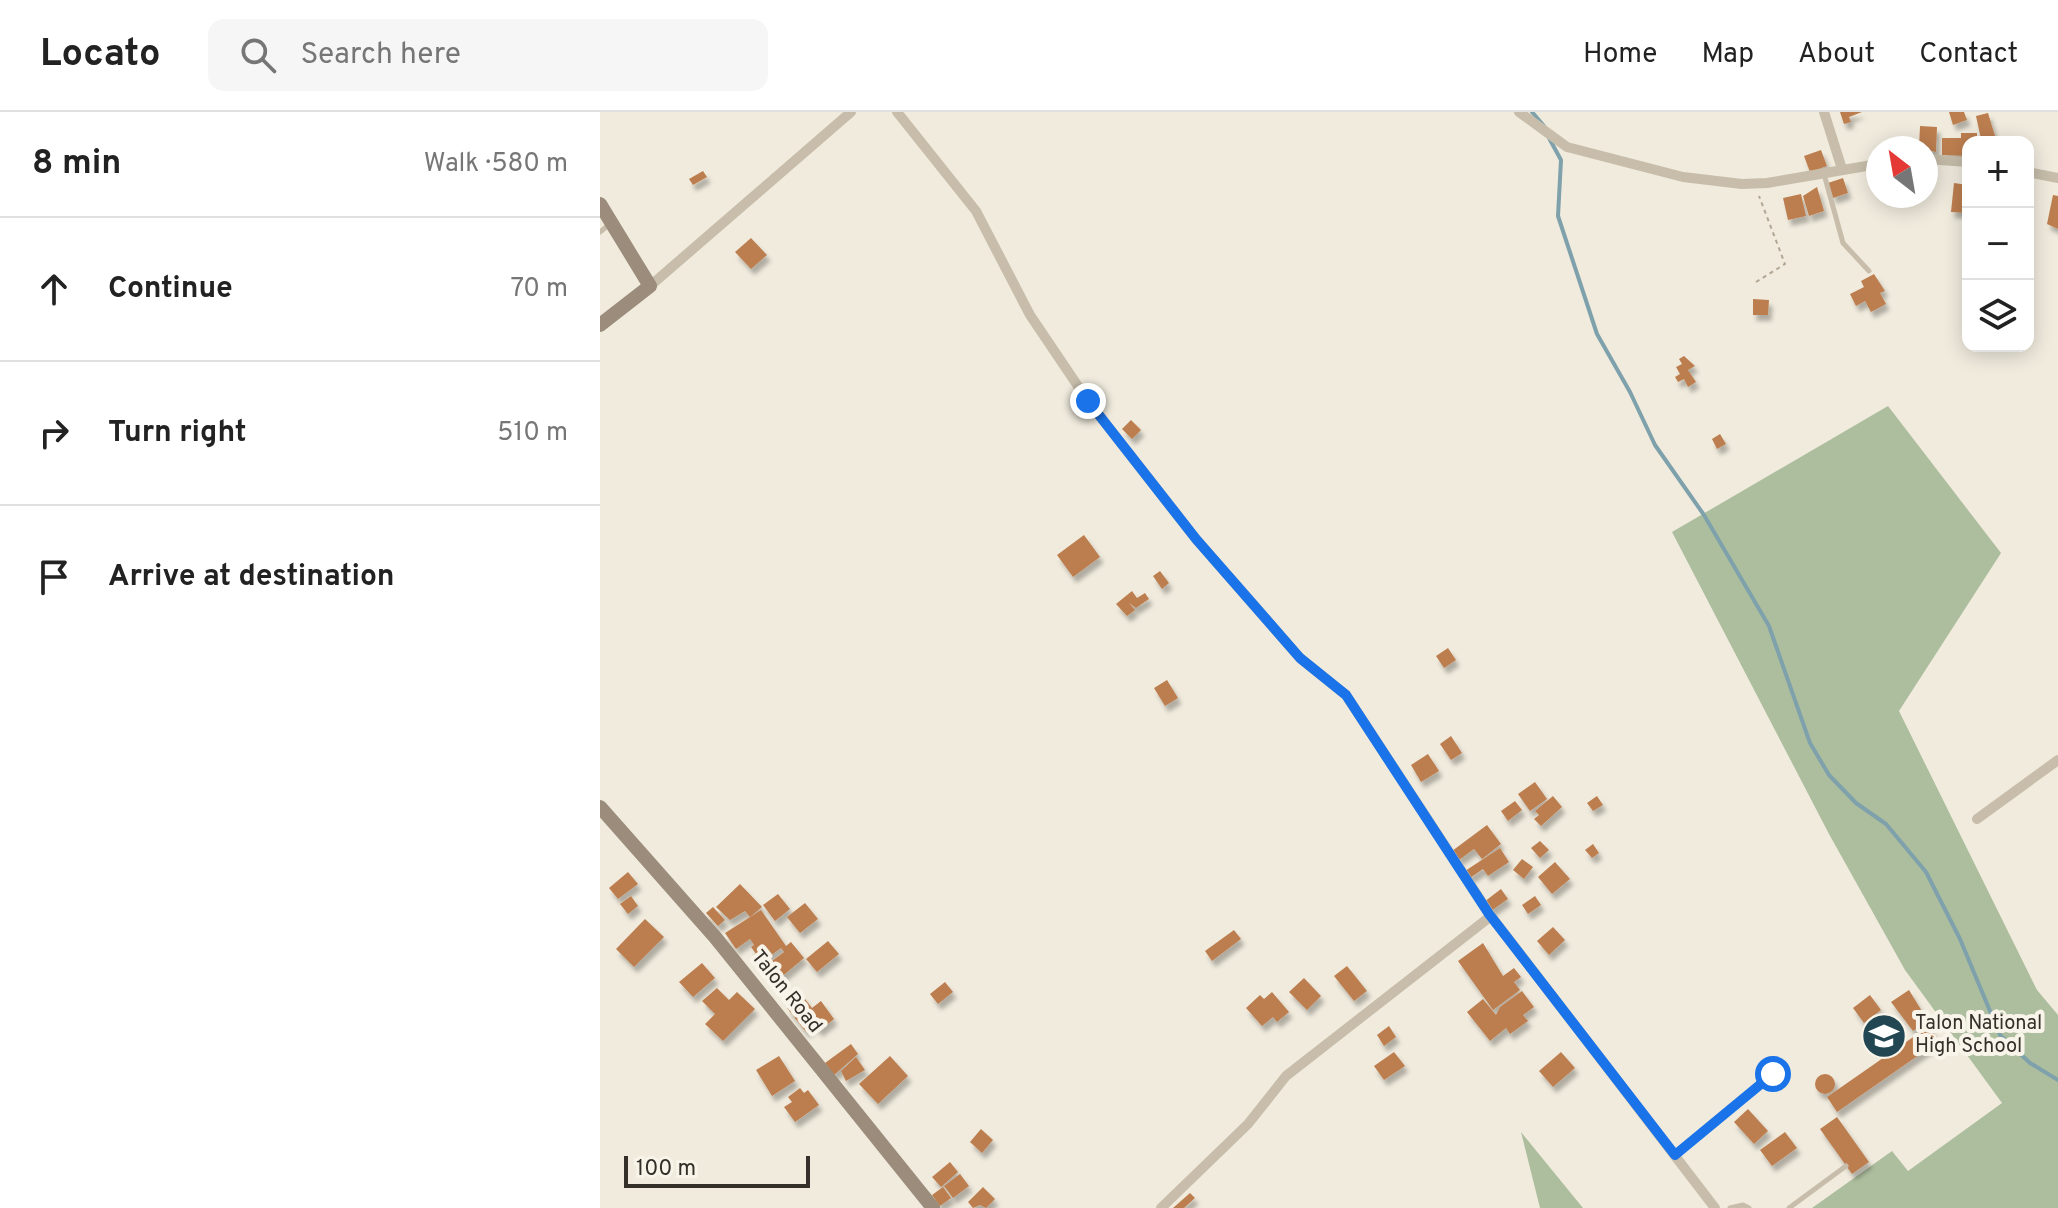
<!DOCTYPE html>
<meta charset="utf-8">
<style>
body{margin:0;font-family:Overpass,sans-serif;background:#f6f6f6;color:#222}
.controls{position:absolute;right:24px;top:24px;display:grid;overflow:hidden;border-radius:16px;box-shadow:0 4px 20px #0003}
.controls button{width:72px;height:72px;display:grid;place-items:center;padding:0;border:0;border-bottom:2px solid #e0e0e0;background:#fff;color:#222;font:40px sans-serif}
.compass{position:absolute;left:1266px;top:24px;width:72px;height:72px;border-radius:50%;background:#fff;box-shadow:0 4px 20px #0003;rotate:329deg}
.scale{position:absolute;left:24px;bottom:20px;width:186px;box-sizing:border-box;padding-left:8px;border:4px solid #352f29;border-top:0;font-size:22px;line-height:28px;white-space:nowrap;color:#352f29;-webkit-text-stroke:6px #f8f4e9;paint-order:stroke}
.stop{position:absolute;width:24px;height:24px;margin:-18px;border:6px solid #1a73e8;border-radius:50%;background:#fff}
.stop.end{background:#1a73e8;border-color:#fff;box-shadow:0 2px 8px #0008}
.list{margin:0;padding:0;list-style:none}
h2{display:flex;justify-content:space-between;align-items:center;height:104px;margin:0;padding:0 32px;font-size:34px}
h2 small{font-size:26px;font-weight:400;color:#767676}
.list li{display:grid;grid-template-columns:52px 1fr auto;gap:24px;align-items:center;box-sizing:border-box;height:144px;padding:0 32px;border-top:2px solid #e0e0e0}
.list b{display:block;font-size:30px;white-space:nowrap}
.list em{font-size:26px;font-style:normal;color:#767676}
.icon{flex:none;width:44px;height:44px;fill:none;stroke:currentColor;stroke-width:2;stroke-linecap:round;stroke-linejoin:round}
.map{position:relative;flex:none;width:1458px;height:1096px;overflow:hidden}
header{display:flex;align-items:center;gap:48px;box-sizing:border-box;height:112px;padding:0 40px;background:#fff;border-bottom:2px solid #e0e0e0}
header strong{font-size:38px}
nav{display:flex;gap:44px;margin-inline-start:auto;font-size:28px}
.search{width:560px;height:72px;background:#f6f6f6;display:flex;align-items:center;gap:20px;box-sizing:border-box;padding:0 28px;border-radius:16px;color:#767676;font-size:30px}
main{display:flex}
aside{flex:1;background:#fff}
.map>svg:first-child{display:block}
.green{fill:#adbe9e}
.lines{fill:none;stroke-linecap:round;stroke-linejoin:round}
.stream{stroke:#7ea1ab;stroke-width:4}
.building{fill:#bc7e4f;filter:url(#shadow)}
.path{stroke:#b3a794;stroke-width:2;stroke-dasharray:4 4;stroke-linecap:butt}
.lane{stroke:#c7bdaa;stroke-width:5}
.street{stroke:#c7bdaa;stroke-width:10}
.secondary{stroke:#9b8c7b;stroke-width:14}
.route{stroke:#1a73e8;stroke-width:10}
.labels{text-anchor:middle;dominant-baseline:central;stroke-width:8;stroke-linejoin:round;paint-order:stroke}
.street-label{font-size:20px;fill:#352f29;stroke:#f8f4e9}
.poi-label{font-size:20px;fill:#352f29;stroke:#f8f4e9;text-anchor:start}
</style>
<header>
<strong>Locato</strong>
<div class="search"><svg class="icon" aria-label="search" viewBox="0 0 24 24"><circle cx="10" cy="10" r="6"/><path d="M15 15l6 6"/></svg>Search here</div>
<nav><a>Home</a><a>Map</a><a>About</a><a>Contact</a></nav>
</header>
<main>
<aside>
<h2>8 min<small>Walk · 580 m</small></h2>
<ul class="list">
<li><svg class="icon" aria-label="ahead" viewBox="0 0 24 24"><path d="M12 20V5M6 11l6-6 6 6"/></svg><div><b>Continue</b></div><em>70 m</em></li>
<li><svg class="icon" aria-label="right" viewBox="0 0 24 24"><path d="M7 20v-9h11M14 6l5 5-5 5"/></svg><div><b>Turn right</b></div><em>510 m</em></li>
<li><svg class="icon" aria-label="arrive" viewBox="0 0 24 24"><path d="M6 21V4h12l-3 4 3 4H6"/></svg><div><b>Arrive at destination</b></div></li>
</ul>
</aside>
<div class="map">
<svg width="1458" height="1096" viewBox="0 0 1458 1096">
<defs>
<filter id="shadow"><feDropShadow dx="3.5" dy="6" stdDeviation="2" flood-color="#0004"/></filter>
</defs>
<rect width="100%" height="100%" fill="#f0ebdd"/>
<g class="green">
<polygon points="1288,294 1401,441 1299,599 1437,878 1458,903 1458,1096 1212,1096 1292,1039 1308,1059 1402,991 1305,858 1229,722 1072,420"/>
<polygon points="921,1020 983,1096 940,1096"/>
</g>
<g class="lines">
<g class="stream">
<polyline points="932,0 944,14"/>
<polyline points="949,26 961,48 958,104 997,222 1030,280 1055,333 1104,403 1169,514 1210,631 1229,663 1256,691 1286,712 1326,760 1360,827 1400,923 1430,951 1458,968"/>
</g>
</g>
<g class="building">
<polygon points="1240,0 1262,0 1249,5 1251,10 1244,12"/>
<polygon points="1349,0 1364,0 1367,8 1353,13"/>
<polygon points="1388,1 1395,24 1381,27 1376,4"/>
<polygon points="1320,14 1337,15 1336,40 1319,36"/>
<polygon points="1361,21 1377,21 1377,30 1368,30 1368,44 1342,43 1342,26 1361,26"/>
<polygon points="1221,38 1227,54 1210,60 1204,44"/>
<polygon points="103,59 107,65 93,73 89,67"/>
<polygon points="1243,66 1248,81 1233,86 1228,71"/>
<polygon points="1354,71 1368,73 1368,101 1351,100"/>
<polygon points="1217,75 1224,99 1209,104 1203,84"/>
<polygon points="1201,82 1206,104 1188,108 1183,86"/>
<polygon points="1453,83 1458,84 1458,117 1447,112"/>
<polygon points="151,126 167,143 151,157 135,140"/>
<polygon points="1274,162 1285,179 1280,181 1286,192 1271,200 1265,189 1256,194 1250,182 1264,175 1261,169"/>
<polygon points="1153,187 1169,188 1168,203 1153,203"/>
<polygon points="1084,244 1095,254 1088,258 1096,270 1088,275 1084,267 1078,270 1075,265 1080,262 1076,255 1082,252 1079,247"/>
<polygon points="531,308 541,318 532,327 522,317"/>
<polygon points="1120,322 1126,332 1117,337 1112,327"/>
<polygon points="484,423 500,445 473,465 457,443"/>
<polygon points="560,459 569,471 562,477 553,464"/>
<polygon points="532,479 537,486 545,481 549,487 536,496 529,491 535,498 527,504 516,492"/>
<polygon points="848,536 856,548 844,556 836,544"/>
<polygon points="567,568 578,586 565,594 554,576"/>
<polygon points="851,624 862,641 851,648 840,632"/>
<polygon points="828,642 839,659 821,670 811,653"/>
<polygon points="935,670 947,687 930,699 918,682"/>
<polygon points="953,684 962,695 941,714 934,707 939,703 935,699"/>
<polygon points="997,684 1003,693 993,699 987,691"/>
<polygon points="915,689 922,698 908,709 901,699"/>
<polygon points="887,713 901,732 882,747 874,737 859,748 852,739"/>
<polygon points="940,729 949,738 940,746 931,736"/>
<polygon points="993,732 999,741 992,746 985,738"/>
<polygon points="900,736 909,750 888,764 883,757 870,766 865,759"/>
<polygon points="922,747 933,755 924,767 913,758"/>
<polygon points="955,750 970,767 952,782 938,765"/>
<polygon points="28,760 38,772 18,787 9,776"/>
<polygon points="140,772 162,795 150,805 145,799 130,808 116,795"/>
<polygon points="901,777 908,787 891,799 884,790"/>
<polygon points="178,782 190,797 175,809 163,793"/>
<polygon points="31,784 38,794 28,802 20,792"/>
<polygon points="935,784 941,793 928,802 922,793"/>
<polygon points="205,791 218,807 200,821 187,805"/>
<polygon points="113,795 125,808 118,814 106,801"/>
<polygon points="161,798 186,834 191,830 204,846 179,867 168,852 184,840 181,836 162,850 151,835 154,833 150,827 136,837 125,821"/>
<polygon points="45,807 64,825 34,855 16,837"/>
<polygon points="953,815 965,828 949,843 937,829"/>
<polygon points="634,818 641,827 612,849 605,839"/>
<polygon points="228,829 239,842 217,860 206,847"/>
<polygon points="883,831 903,864 914,856 921,865 914,870 920,878 893,898 858,849"/>
<polygon points="102,851 115,866 93,885 79,870"/>
<polygon points="747,854 767,879 754,889 734,864"/>
<polygon points="704,866 721,884 707,898 689,880"/>
<polygon points="345,870 353,880 338,892 330,882"/>
<polygon points="117,876 129,888 137,880 155,897 123,929 105,912 115,902 102,889"/>
<polygon points="1309,878 1328,909 1313,919 1291,890"/>
<polygon points="922,879 934,895 923,903 928,909 910,922 906,916 890,929 867,900 883,887 896,903 900,895"/>
<polygon points="672,880 689,900 677,910 673,905 662,914 646,896 660,883 664,887"/>
<polygon points="202,883 212,896 221,889 234,907 219,919 215,913 206,920 187,896"/>
<polygon points="1270,883 1281,898 1264,911 1253,896"/>
<polygon points="789,914 796,925 784,934 777,923"/>
<polygon points="1329,914 1339,929 1237,1000 1227,985"/>
<polygon points="251,932 258,942 234,963 225,951"/>
<polygon points="794,940 805,954 784,968 774,954"/>
<polygon points="961,940 975,956 953,975 939,959"/>
<polygon points="179,944 195,969 172,984 156,958"/>
<polygon points="290,944 308,964 278,992 259,972"/>
<polygon points="256,945 265,958 246,969 241,959"/>
<circle cx="1225" cy="972" r="10"/>
<polygon points="200,976 204,981 208,978 219,993 195,1010 184,995 192,990 188,985"/>
<polygon points="1148,997 1168,1019 1154,1032 1134,1010"/>
<polygon points="1237,1005 1269,1050 1252,1062 1220,1017"/>
<polygon points="381,1017 393,1028 382,1041 370,1030"/>
<polygon points="1185,1020 1197,1036 1172,1054 1160,1038"/>
<polygon points="350,1050 358,1060 341,1075 332,1065"/>
<polygon points="360,1062 369,1074 353,1086 344,1074"/>
<polygon points="343,1075 351,1086 340,1094 332,1083"/>
<polygon points="383,1075 395,1087 386,1096 380,1093 373,1096 368,1090"/>
<polygon points="590,1081 595,1086 584,1096 573,1096"/>
</g>
<g class="lines">
<polyline class="path" points="1156,170 1185,152 1159,84"/>
<g class="lane">
<polyline points="1224,62 1243,131 1269,159"/>
<polyline points="0,120 11,111"/>
<polyline points="1075,1043 1173,962"/>
<polyline points="1130,1096 1143,1093 1149,1096"/>
<polyline points="1189,1096 1246,1054"/>
</g>
<g class="street">
<polyline points="297,0 376,99 430,203 488,289 596,427 700,546 746,583 891,804 1115,1096"/>
<polyline points="919,0 967,35 1083,65 1142,72 1167,71 1278,52"/>
<polyline points="1224,0 1242,57"/>
<polyline points="1326,47 1368,50"/>
<polyline points="1428,60 1458,66"/>
<polyline points="50,174 251,0"/>
<polyline points="1377,707 1458,648"/>
<polyline points="561,1096 648,1012 686,964 891,804"/>
</g>
<g class="secondary">
<polyline points="0,92 50,174 0,213"/>
<polyline points="0,695 115,825 333,1096"/>
</g>
</g>
<g class="lines">
<polyline class="route" points="488,289 596,427 700,546 746,583 889,802 1075,1043 1173,962"/>
</g>
<defs>
<g id="school-disc" transform="scale(2.3)"><circle r="9.5" fill="#224753" stroke="#f8f4e9"/><path d="M0-5L7-2L0 1L-7-2ZM-4 1L0 2.5L4 1V4Q0 6-4 4Z" fill="#fff"/></g>
</defs>
<g fill-rule="evenodd">
<use href="#school-disc" x="1284" y="924"/>
</g>
<g class="labels">
<g class="street-label">
<text transform="translate(186 880) rotate(51)">Talon Road</text>
</g>
<g class="poi-label">
<text x="1315" y="912">Talon National<tspan x="1315" dy="23">High School</tspan></text>
</g>
</g>
</svg>
<div class="controls">
<button>+</button>
<button>−</button>
<button><svg class="icon" aria-label="layers" viewBox="0 0 24 24"><path d="M12 4l9 5-9 5-9-5zM3 14l9 5 9-5"/></svg></button>
</div>
<svg class="compass" viewBox="-18 -18 36 36"><path d="M0-13l5 13h-10z" fill="#e53935"/><path d="M0 13l5-13h-10z" fill="#767676"/></svg>
<div class="scale">100 m</div>
<div class="stop" style="left:1173px;top:962px"></div>
<div class="stop end" style="left:488px;top:289px"></div>
</div>
</main>
